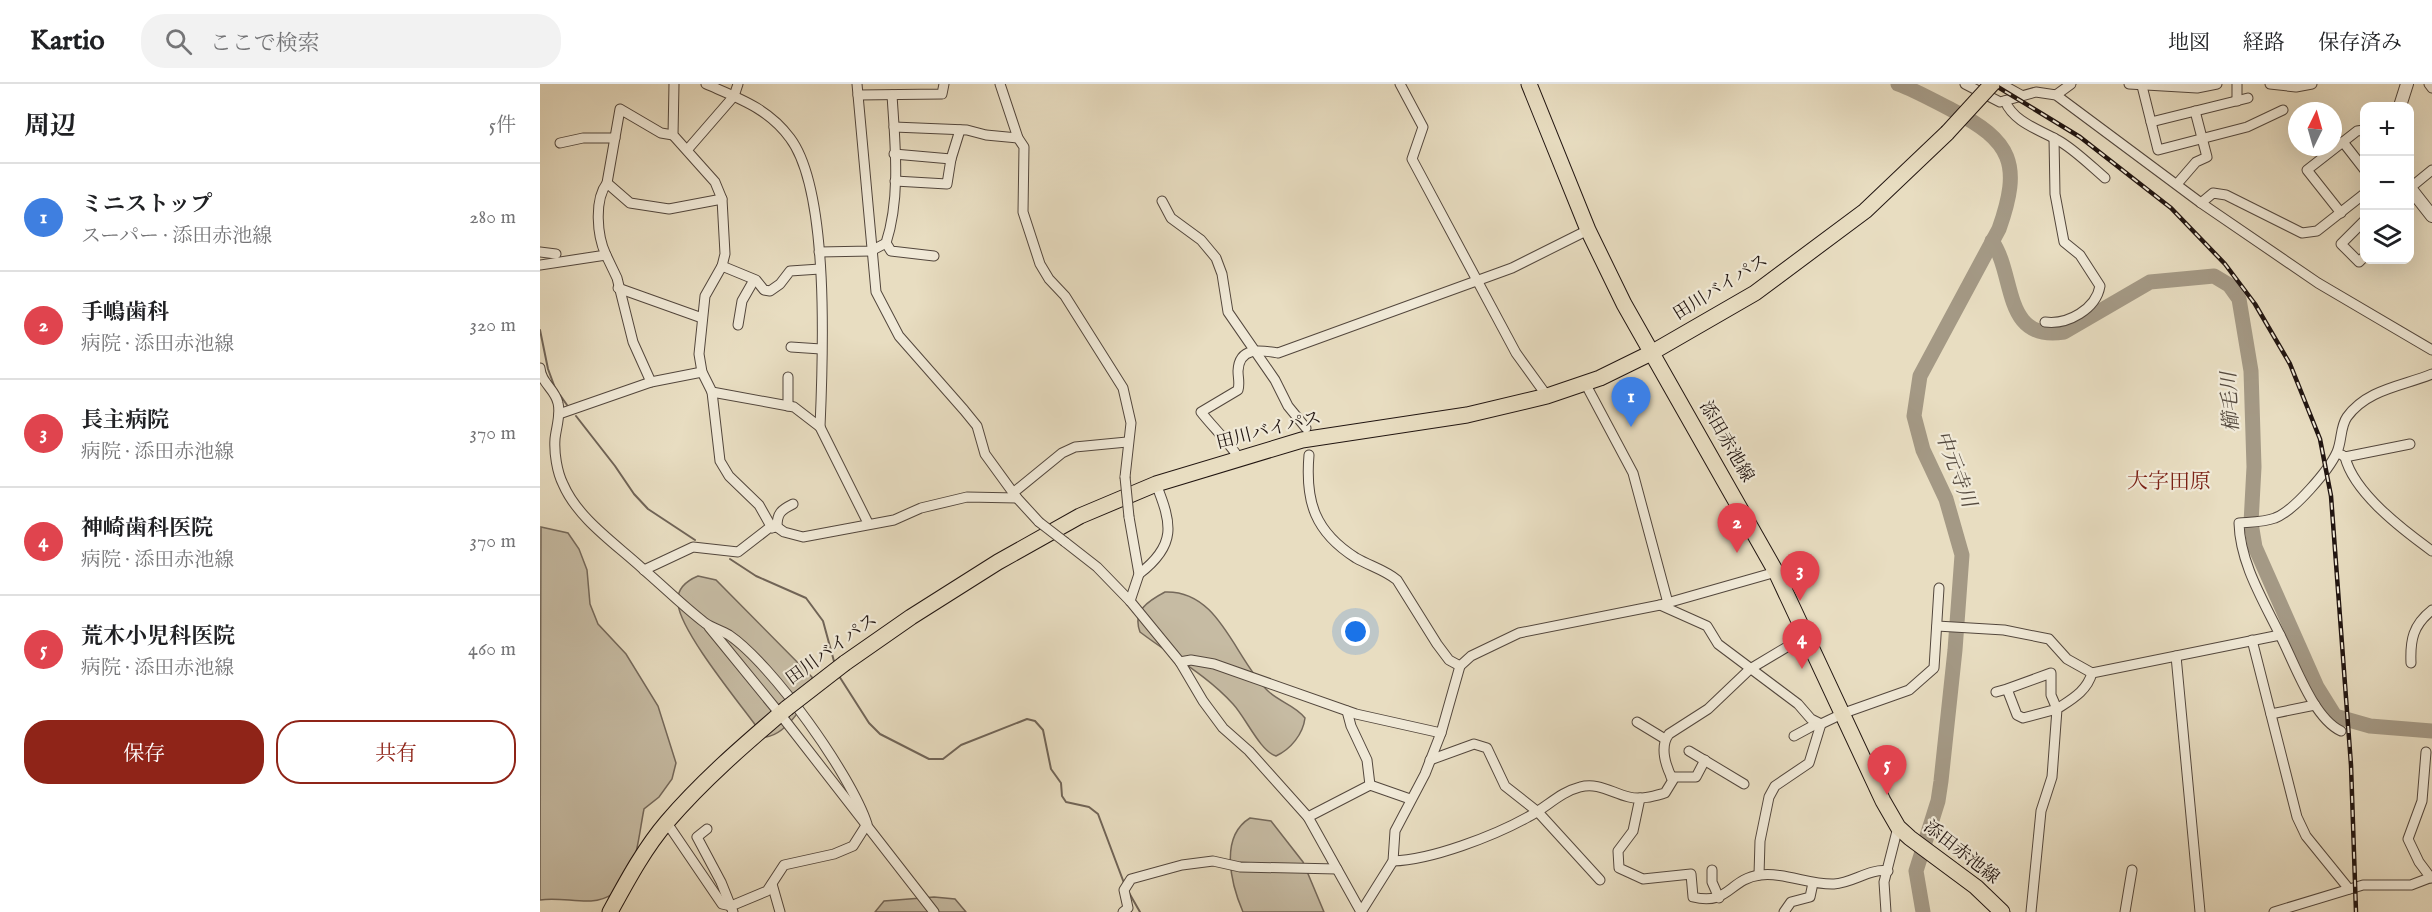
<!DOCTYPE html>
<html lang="ja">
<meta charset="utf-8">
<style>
body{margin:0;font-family:"IM FELL English","Noto Serif JP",serif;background:#f2f2f2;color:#202124}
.controls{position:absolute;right:18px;top:18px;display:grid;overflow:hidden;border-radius:12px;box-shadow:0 6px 24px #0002}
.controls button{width:54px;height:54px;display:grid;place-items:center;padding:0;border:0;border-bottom:2px solid #e0e0e0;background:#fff;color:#202124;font:30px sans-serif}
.compass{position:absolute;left:1748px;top:18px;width:54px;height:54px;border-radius:50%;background:#fff;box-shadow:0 6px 24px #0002;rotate:5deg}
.you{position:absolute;left:816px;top:548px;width:21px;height:21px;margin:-15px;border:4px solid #fff;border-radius:50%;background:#1a73e8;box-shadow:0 0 0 9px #1a73e833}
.badge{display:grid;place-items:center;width:39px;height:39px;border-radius:50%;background:#8f2418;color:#fff;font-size:20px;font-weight:700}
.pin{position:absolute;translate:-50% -50px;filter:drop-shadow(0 2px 3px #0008)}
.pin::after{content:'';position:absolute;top:32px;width:21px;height:18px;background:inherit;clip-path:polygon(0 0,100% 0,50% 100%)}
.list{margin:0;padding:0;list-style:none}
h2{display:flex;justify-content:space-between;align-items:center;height:78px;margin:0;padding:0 24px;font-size:26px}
h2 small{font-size:20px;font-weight:400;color:#757577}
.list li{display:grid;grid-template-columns:39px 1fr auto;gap:18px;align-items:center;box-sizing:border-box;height:108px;padding:0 24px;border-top:2px solid #e0e0e0}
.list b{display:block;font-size:22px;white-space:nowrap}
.list p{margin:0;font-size:20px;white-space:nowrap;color:#757577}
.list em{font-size:20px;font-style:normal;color:#757577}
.actions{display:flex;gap:12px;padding:18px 24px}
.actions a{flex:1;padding:14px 0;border:2px solid #8f2418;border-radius:24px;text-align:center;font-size:21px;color:#8f2418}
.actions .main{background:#8f2418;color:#fff}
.icon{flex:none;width:33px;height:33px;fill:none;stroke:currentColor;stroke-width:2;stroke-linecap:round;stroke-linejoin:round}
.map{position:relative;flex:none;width:1892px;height:828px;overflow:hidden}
header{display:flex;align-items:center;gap:36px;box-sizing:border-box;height:84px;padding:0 30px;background:#fff;border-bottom:2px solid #e0e0e0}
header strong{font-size:28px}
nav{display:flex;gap:33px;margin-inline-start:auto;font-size:21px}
.search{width:420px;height:54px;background:#f2f2f2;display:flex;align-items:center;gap:15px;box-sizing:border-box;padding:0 21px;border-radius:24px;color:#757577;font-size:22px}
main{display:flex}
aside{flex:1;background:#fff}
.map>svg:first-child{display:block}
.green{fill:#c6bba3;stroke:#74685a;stroke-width:1.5}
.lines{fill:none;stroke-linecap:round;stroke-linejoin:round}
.stream{stroke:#706457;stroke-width:2}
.river{stroke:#a49985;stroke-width:15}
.minor-casing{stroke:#53473d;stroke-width:11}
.tertiary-casing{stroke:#53473d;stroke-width:14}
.primary-casing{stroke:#211511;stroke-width:17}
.trunk-casing{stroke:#211511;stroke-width:17}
.minor{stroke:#f0e9d7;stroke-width:9}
.tertiary{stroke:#f0e9d7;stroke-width:12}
.primary{stroke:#e8ddc1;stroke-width:15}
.trunk{stroke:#e8ddc1;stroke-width:15}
.rail-casing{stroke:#211511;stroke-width:4.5}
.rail{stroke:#f0e9d7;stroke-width:2;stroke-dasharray:7;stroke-linecap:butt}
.minor-bridge-casing{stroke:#53473d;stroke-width:11;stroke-linecap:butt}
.trunk-bridge-casing{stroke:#211511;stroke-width:17;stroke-linecap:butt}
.minor-bridge{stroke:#f0e9d7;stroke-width:9}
.trunk-bridge{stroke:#e8ddc1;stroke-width:15}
.labels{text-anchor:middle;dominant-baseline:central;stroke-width:4.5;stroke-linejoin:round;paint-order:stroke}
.street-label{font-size:18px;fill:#211511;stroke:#f0e9d7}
.water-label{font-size:20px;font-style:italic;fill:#554a3f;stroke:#f0e9d7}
.quarter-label{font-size:21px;fill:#7a1f14;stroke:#f0e9d7}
</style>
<header>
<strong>Kartio</strong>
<div class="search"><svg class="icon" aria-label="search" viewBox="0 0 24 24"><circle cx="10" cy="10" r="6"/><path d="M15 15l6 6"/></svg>ここで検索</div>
<nav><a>地図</a><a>経路</a><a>保存済み</a></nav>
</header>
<main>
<aside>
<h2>周辺<small>5件</small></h2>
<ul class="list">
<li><span class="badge" style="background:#3f7fe0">1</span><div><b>ミニストップ</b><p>スーパー · 添田赤池線</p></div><em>280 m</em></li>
<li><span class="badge" style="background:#e0444e">2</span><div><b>手嶋歯科</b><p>病院 · 添田赤池線</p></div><em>320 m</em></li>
<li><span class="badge" style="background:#e0444e">3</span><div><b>長主病院</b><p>病院 · 添田赤池線</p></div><em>370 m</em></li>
<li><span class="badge" style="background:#e0444e">4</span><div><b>神崎歯科医院</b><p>病院 · 添田赤池線</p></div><em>370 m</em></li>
<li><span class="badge" style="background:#e0444e">5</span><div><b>荒木小児科医院</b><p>病院 · 添田赤池線</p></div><em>460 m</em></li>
</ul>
<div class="actions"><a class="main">保存</a><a>共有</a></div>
</aside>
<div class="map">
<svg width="1892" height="828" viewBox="0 0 1892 828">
<rect width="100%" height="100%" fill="#e8ddc1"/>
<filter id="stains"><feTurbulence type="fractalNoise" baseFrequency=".00333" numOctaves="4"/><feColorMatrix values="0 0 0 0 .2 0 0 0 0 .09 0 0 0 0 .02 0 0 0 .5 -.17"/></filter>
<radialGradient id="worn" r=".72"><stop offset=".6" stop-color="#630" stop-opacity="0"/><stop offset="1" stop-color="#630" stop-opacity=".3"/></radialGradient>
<g class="green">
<path d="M1,443L28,449L39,465L47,486L50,520L58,540L86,570L118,622L136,679L132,695L119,713L104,725C97,759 96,814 51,817C35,818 16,813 0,816Z"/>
<path d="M158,492L176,496L272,593C273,613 247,650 226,653L222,650C202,622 141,549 138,520C136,506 146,497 158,492Z"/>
<path d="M625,508C680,506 694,574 728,607C739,618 755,621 765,634C763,650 751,665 736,672C720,667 706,634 693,620C667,591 630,571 600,548C592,527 608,517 625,508Z"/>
<path d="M710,734L731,737L763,778L784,828H703C691,800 679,753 710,734Z"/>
<polygon points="394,813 415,815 426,828 335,828 344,817"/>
</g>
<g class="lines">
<g class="stream">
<polyline points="0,246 8,285 15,304"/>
<polyline points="20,311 27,321"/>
<polyline points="36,332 75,382 94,410 108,425 155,456"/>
<polyline points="190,475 216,492 266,514 283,537 295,581"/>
<polyline points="299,592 329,639 340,650 389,675 403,675 421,661 487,635 495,637 503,646 511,685 521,699 522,712 526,718 549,723 558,730 584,799"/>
<polyline points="588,807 600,828"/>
</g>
<g class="river">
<path d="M1358,0C1377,7 1394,17 1412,26C1472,57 1482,80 1459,145L1380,292L1374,332L1383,366L1406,415L1422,471L1415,566L1401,697L1398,717L1376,787L1383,828"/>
<path d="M1452,157C1476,192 1462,258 1524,248L1610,198L1674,192L1689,201L1699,215L1711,287L1714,383L1711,439L1715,463L1777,603L1795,632L1830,642L1892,647"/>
</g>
<g class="minor-casing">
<g id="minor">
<polyline points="134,0 133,51 175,98 182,115 185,170 182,182 165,212 159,270 162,288 172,308 254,323 280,343 328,439"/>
<path d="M166,0C198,14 228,24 250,54C290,107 283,275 280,343"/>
<polyline points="317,0 336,208 359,252 424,326 437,342 445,370 477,414 499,438"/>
<polyline points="460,0 478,54 484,63 483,128 500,180 509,195 525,212 583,304 591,339 585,393"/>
<polyline points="860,0 883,43 872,75 976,269 1007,312"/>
<polyline points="1425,0 1460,18 1496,8 1516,11 1661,119 1778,199 1892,266"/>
<polyline points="1461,0 1481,11"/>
<polyline points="1589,0 1657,4 1677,0"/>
<polyline points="1697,0 1697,17"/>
<polyline points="1730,0 1756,3 1772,0"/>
<polyline points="1889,0 1892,4"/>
<polyline points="1602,2 1618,66 1707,43 1743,26"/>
<polyline points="318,11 402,10 404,0"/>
<polyline points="1516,11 1531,0"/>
<path d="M1465,17C1474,39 1501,46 1521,58C1537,68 1551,82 1565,94"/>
<polyline points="1611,38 1708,14"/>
<polyline points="354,43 427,46 446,51 478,54"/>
<polyline points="1803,58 1824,85"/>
<polyline points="20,59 43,54 75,54"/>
<polyline points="148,65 194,12 198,0"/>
<polyline points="354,70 411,75 420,46"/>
<polyline points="355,97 407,100 411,75"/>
<polyline points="67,99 90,119 129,125 182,115"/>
<polyline points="1637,100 1656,78 1667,73 1655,27"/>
<polyline points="1870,104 1892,86"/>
<polyline points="622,117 631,134 661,156 676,174 682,190 688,228 735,296 748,322 766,344"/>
<polyline points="1661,119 1673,109 1686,111 1762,149 1777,147 1824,110"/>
<polyline points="1801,129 1767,86 1817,47 1824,46"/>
<polyline points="1824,137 1801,160 1819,178 1824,173"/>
<polyline points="346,159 351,167 394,172"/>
<polyline points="0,168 16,170"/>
<path d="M279,168L331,167L346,159C361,113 355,59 352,11"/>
<path d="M66,171C57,152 54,116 67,99L80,25L121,49L133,51"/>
<polyline points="0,181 66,171 77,194 93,258 111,298"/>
<polyline points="182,182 216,196 224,206 230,207 240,200 250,187 280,185"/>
<polyline points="78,204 162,234"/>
<path d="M1505,238C1528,241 1556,225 1560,202L1540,171L1524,158L1515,110L1514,54"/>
<polyline points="198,241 202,217 214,196"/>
<polyline points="251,263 281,265"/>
<path d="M0,284C1,299 15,305 18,319C21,331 16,344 15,355C14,369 17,388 23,400C38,435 76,460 103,485C124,503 143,522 165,539C172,544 181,546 189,551C232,580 311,691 327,740L313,762L294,770L244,781L227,807L191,822L182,820L127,739"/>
<polyline points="248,293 248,322"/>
<polyline points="1045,299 1093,389 1128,519"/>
<polyline points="172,308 180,377 189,392 219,421 232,444"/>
<polyline points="19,330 111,298 162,288"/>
<path d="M769,371C765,418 775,448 816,474C830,482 845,486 857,496L897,560L909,576L920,582"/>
<polyline points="1802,371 1805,373 1870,360"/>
<path d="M1805,373C1814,409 1863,446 1892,467"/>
<path d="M699,375C695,365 670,340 661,328L698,306C700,299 698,294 698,287C699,262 721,266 738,269L972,184L1048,146"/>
<polyline points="473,409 522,369 535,363 587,358"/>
<polyline points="589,433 599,490 590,517"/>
<path d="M237,443C237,429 241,426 253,420"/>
<polyline points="525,458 557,483 590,517 640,578 663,617 683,644 709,667 768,733 821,828"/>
<polyline points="104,486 153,463 198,468 229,444 237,443 244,448 263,453 354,436 381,424 427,413 477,414"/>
<path d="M599,490C637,461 632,440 616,400"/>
<polyline points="1120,521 1167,542 1178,560 1258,620 1271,635 1281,640 1304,629 1369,606 1394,584 1399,504"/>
<path d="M1397,542L1464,546L1509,555L1527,575L1552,589L1740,551C1723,516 1700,479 1699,439C1711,438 1725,438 1735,434C1754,427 1789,386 1797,368C1802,357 1800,343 1807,333C1827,305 1863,302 1892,290"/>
<polyline points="169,543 240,630 394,828"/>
<path d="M1740,551C1754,578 1773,634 1801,647"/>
<polyline points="1712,556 1757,733 1766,752 1809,805"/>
<polyline points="1636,572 1660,828"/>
<polyline points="640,578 651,576 674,580 816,630 901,649"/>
<path d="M1871,579C1870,556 1873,541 1892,526"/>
<polyline points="1456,608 1467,605 1477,631 1483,634 1517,625 1511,611 1511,589 1467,605"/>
<polyline points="807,627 811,642 827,676 830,701"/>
<polyline points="1731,630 1775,621"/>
<polyline points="1097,638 1125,655"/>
<polyline points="1254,652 1278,639"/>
<polyline points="1149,667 1204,700"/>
<polyline points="1886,668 1882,717 1868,755 1879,778 1891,794"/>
<polyline points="890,676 934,660 947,664 965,702 998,728 1060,796"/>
<polyline points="1131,693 1156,693 1165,676"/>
<path d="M1100,714L1093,747L1078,767L1079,784L1103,795L1151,790L1153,813C1189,822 1189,795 1220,791C1244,788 1270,801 1294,800C1313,799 1330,784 1348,787"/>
<polyline points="768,733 830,701 870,715"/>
<polyline points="167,745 157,753 181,798 193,828"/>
<path d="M853,777C891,776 954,752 988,733C1006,724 1020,708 1040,703C1058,698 1072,709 1089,713C1101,716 1114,712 1125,709L1133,696C1126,683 1119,663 1129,650L1168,625L1210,585L1267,551"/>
<polyline points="1172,786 1172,798 1179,814"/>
<polyline points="1219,791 1220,757 1229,713 1235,702 1269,679 1281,640"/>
<polyline points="232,800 240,828"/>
<polyline points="583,828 588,824 584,806 591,795 642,781 673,777 700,783 797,785"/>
<polyline points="821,828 853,777 855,747 885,690 901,649 920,582 931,572 979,549 1120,521 1236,488"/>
<polyline points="1244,828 1251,818 1270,813 1273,799"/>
<polyline points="1346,828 1344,798 1358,743"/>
<path d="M1491,828L1501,727L1512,693L1517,625C1532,615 1547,607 1552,589"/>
<polyline points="1585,828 1592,786"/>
<polyline points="1734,828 1823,801 1871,801 1892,793"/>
</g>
</g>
<g class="tertiary-casing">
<g id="tertiary">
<polyline points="1860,22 1867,0"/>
<polyline points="1870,104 1892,132"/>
</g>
</g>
<g class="primary-casing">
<polyline id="primary" points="989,0 1048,146 1084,220 1236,488 1343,717 1358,743 1370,754 1436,803 1462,828"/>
</g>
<g class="trunk-casing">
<g id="trunk">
<polyline points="305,579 371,533 458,478 540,432 616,400 762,356 927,331 1007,312 1060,294 1111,269 1215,209 1325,127 1407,49"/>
<path d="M70,828C87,797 104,765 127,738C163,696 205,660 247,624"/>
</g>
</g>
<use href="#minor" class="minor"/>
<use href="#tertiary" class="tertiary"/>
<use href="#primary" class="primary"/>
<use href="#trunk" class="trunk"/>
<g class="rail-casing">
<polyline id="rail" points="1453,0 1540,53 1631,124 1685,180 1715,220 1750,280 1780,355 1791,412 1811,681 1816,828"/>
</g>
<use href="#rail" class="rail"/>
<g class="minor-bridge-casing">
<g id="minor-bridge">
<polyline points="585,393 589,433"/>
<polyline points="499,438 525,458"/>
</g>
</g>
<g class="trunk-bridge-casing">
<g id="trunk-bridge">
<polyline points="1407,49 1452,0"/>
<polyline points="247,624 305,579"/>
</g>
</g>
<use href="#minor-bridge" class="minor-bridge"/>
<use href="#trunk-bridge" class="trunk-bridge"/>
</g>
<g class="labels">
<g class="street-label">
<text transform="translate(1181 204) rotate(-32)">田川バイパス</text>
<text transform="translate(729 347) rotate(-14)">田川バイパス</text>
<text transform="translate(1186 358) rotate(60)">添田赤池線</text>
<text transform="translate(292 566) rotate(-36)">田川バイパス</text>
<text transform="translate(1421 769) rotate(38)">添田赤池線</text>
</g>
<g class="water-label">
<text transform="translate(1691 318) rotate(-93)">櫛毛川</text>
<text transform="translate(1415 385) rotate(69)">中元寺川</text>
</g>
<g class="quarter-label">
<text x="1629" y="398">大字田原</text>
</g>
</g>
<rect width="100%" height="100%" filter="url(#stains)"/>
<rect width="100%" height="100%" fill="url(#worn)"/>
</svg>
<div class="controls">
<button>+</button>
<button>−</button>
<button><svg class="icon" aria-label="layers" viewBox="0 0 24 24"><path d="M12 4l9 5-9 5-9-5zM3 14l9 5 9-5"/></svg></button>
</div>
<svg class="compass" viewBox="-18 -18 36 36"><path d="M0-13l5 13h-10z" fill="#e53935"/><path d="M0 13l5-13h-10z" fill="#757577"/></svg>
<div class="you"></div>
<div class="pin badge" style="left:1091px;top:343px;background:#3f7fe0">1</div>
<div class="pin badge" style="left:1197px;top:469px;background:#e0444e">2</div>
<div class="pin badge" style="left:1260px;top:517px;background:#e0444e">3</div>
<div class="pin badge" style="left:1262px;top:585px;background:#e0444e">4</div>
<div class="pin badge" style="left:1347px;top:711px;background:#e0444e">5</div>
</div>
</main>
